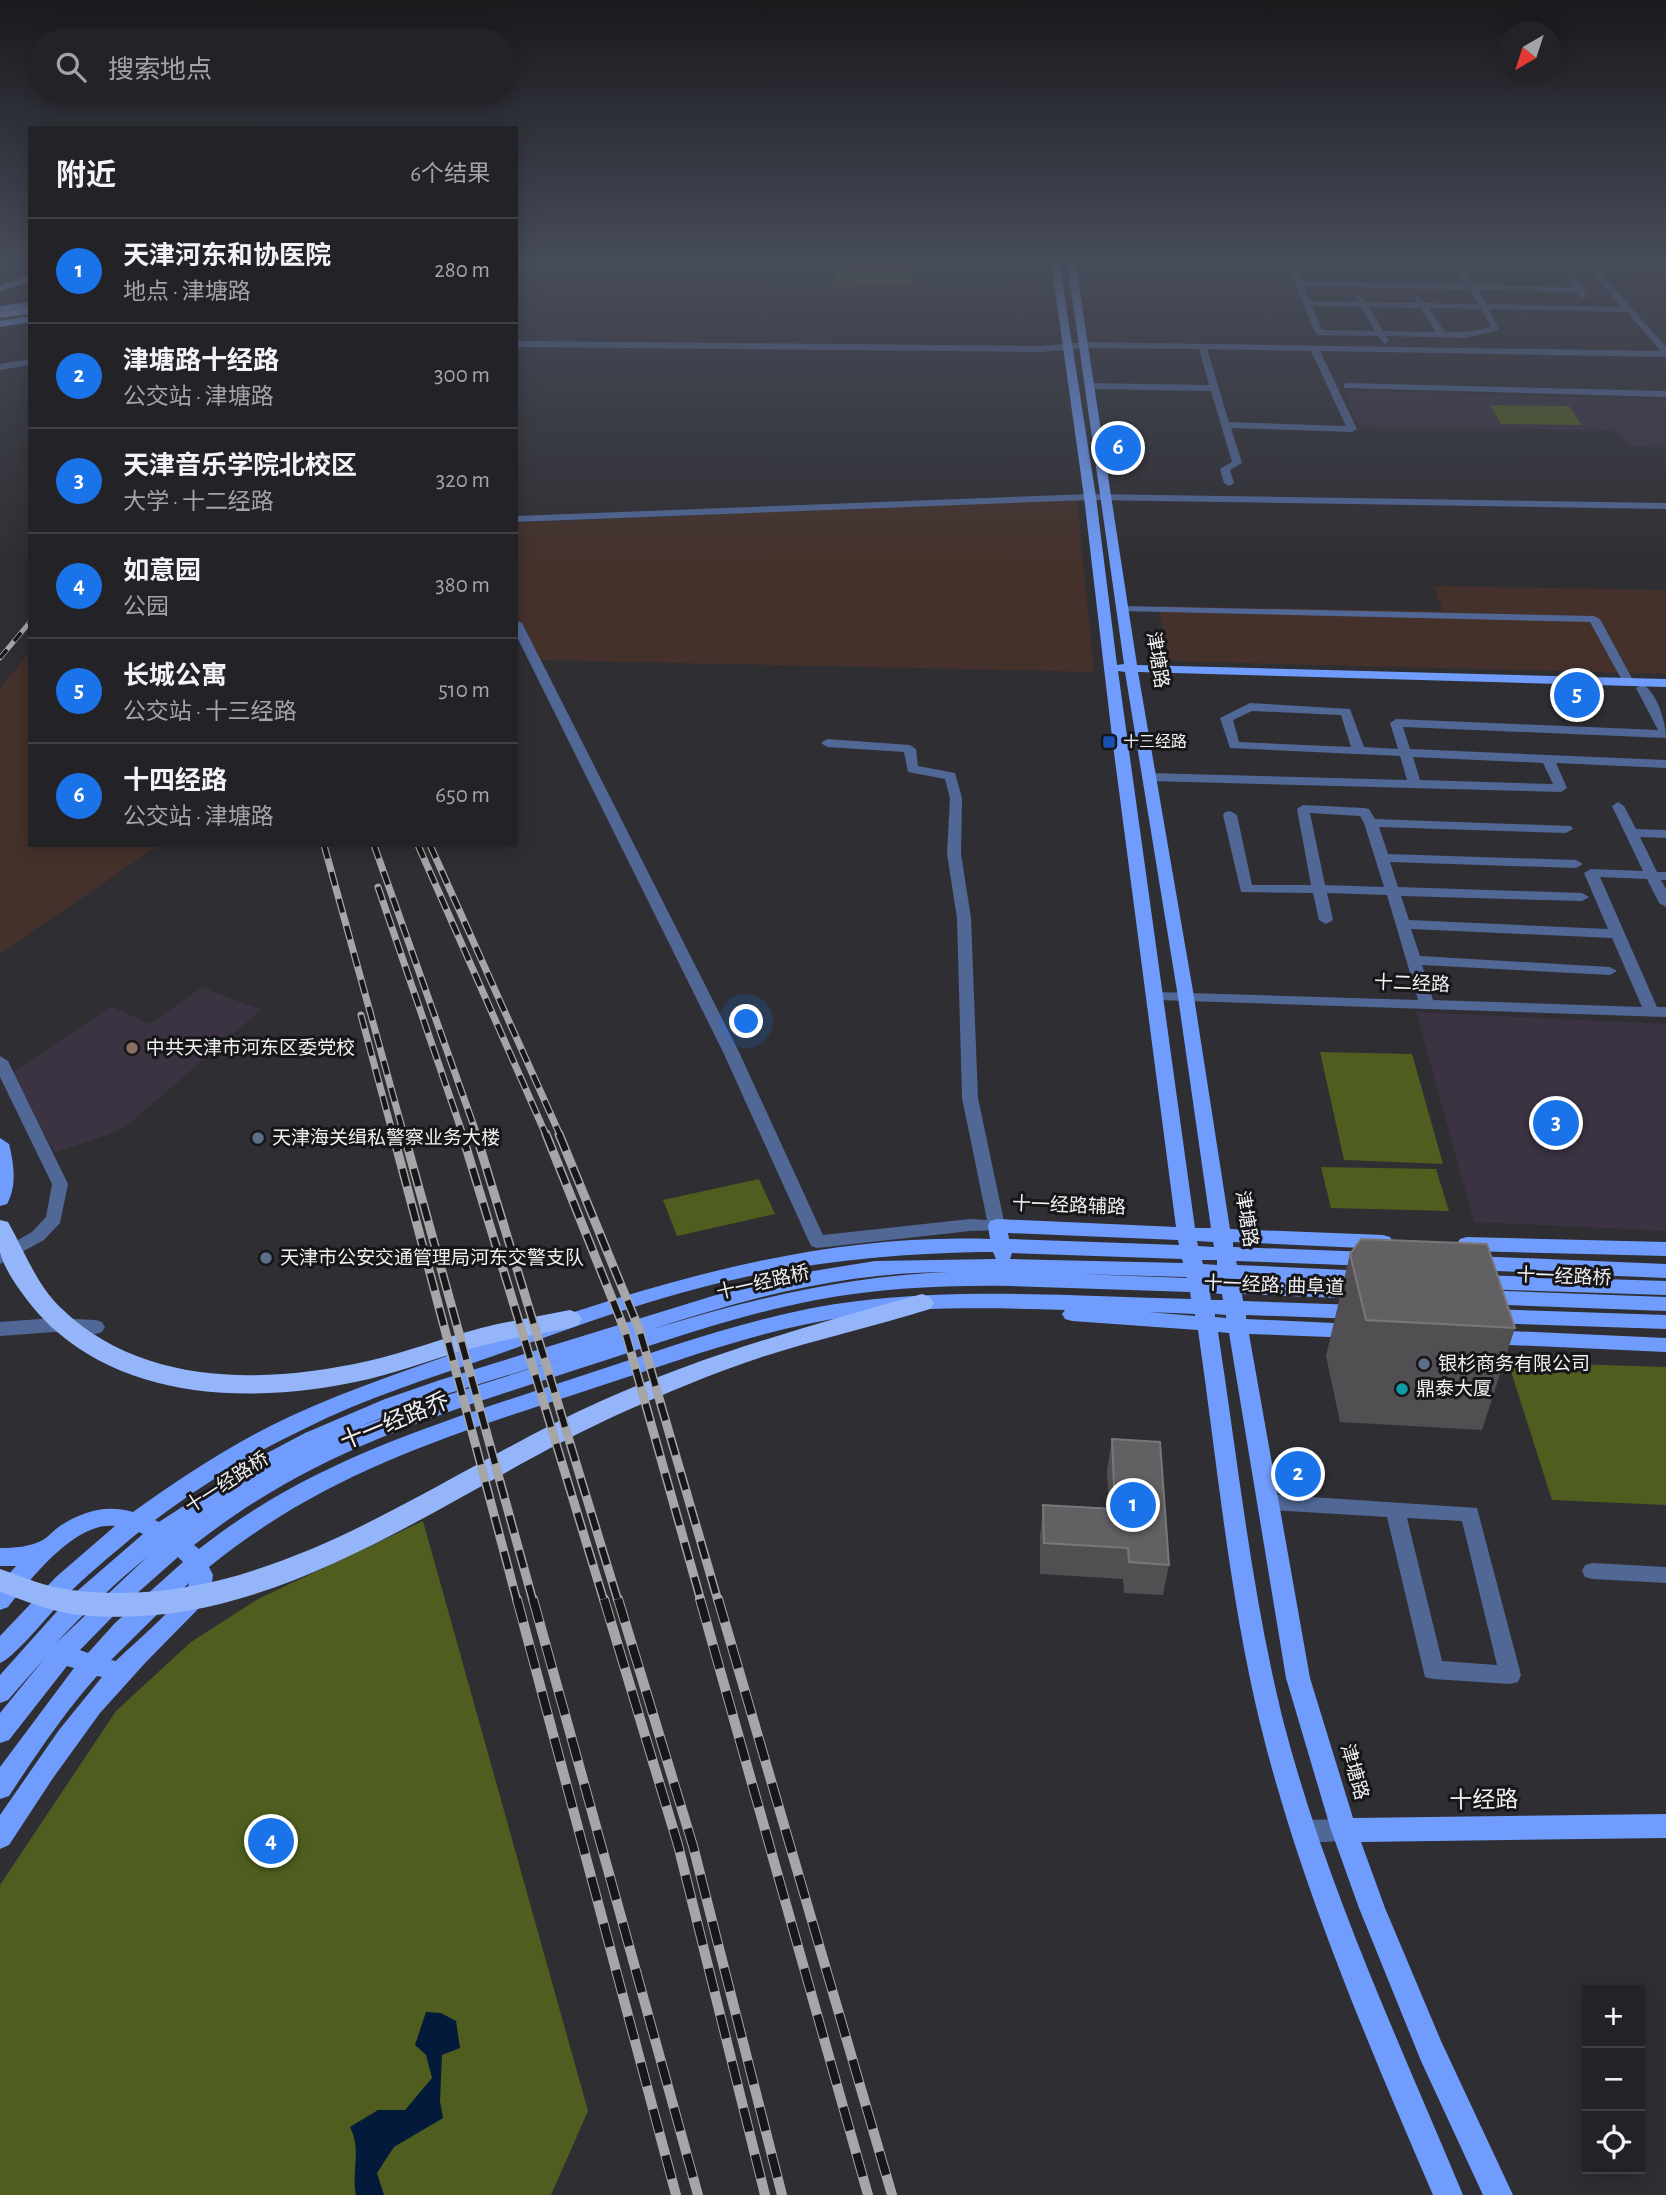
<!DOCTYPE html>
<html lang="zh">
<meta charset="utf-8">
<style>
body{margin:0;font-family:"Alegreya Sans","Noto Sans SC",sans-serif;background:#2f2f32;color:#f1f3f6}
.controls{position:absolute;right:21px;bottom:21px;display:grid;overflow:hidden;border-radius:0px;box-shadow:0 4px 18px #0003}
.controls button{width:63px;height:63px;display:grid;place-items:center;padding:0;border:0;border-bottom:2px solid #403f43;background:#232226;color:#f1f3f6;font:35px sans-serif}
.compass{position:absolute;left:1498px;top:21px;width:63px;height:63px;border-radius:50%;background:#232226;box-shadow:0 4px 18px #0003;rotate:219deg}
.you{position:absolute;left:747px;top:1022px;width:24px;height:24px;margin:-18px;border:5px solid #fff;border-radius:50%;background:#1a73e8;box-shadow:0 0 0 10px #1a73e833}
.badge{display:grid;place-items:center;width:46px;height:46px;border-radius:50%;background:#1a73e8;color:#fff;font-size:23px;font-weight:700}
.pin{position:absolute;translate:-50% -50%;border:4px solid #fff;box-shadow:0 2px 7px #0006}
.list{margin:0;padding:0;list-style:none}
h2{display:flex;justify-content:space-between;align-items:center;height:91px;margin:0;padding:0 28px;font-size:30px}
h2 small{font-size:23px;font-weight:400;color:#a3a4a7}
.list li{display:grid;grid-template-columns:46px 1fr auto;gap:21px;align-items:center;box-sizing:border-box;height:105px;padding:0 28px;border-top:2px solid #403f43}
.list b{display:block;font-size:26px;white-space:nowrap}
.list p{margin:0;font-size:23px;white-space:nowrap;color:#a3a4a7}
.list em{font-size:23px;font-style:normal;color:#a3a4a7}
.icon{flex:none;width:38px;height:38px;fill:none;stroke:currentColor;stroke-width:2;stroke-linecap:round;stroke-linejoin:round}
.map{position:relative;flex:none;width:1666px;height:2195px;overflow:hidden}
.search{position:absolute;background:#232226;box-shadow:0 4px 18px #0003;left:28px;top:28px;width:490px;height:77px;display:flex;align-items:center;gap:18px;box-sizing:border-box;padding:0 24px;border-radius:38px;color:#a3a4a7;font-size:26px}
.panel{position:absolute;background:#232226;box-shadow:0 4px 18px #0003;left:28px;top:126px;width:490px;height:721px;border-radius:0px}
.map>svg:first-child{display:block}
.industrial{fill:#44312b}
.education{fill:#3b3242}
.green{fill:#4f5e1e}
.forest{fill:#586b08}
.water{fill:#031a3b}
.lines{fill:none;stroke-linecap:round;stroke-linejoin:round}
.major-tunnel{stroke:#4c4b4f;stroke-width:10;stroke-dasharray:10 5;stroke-linecap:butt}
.minor{fill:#516796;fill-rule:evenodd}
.major{fill:#709dfd;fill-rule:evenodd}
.highway{fill:#94b5fa;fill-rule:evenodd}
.rail-far3-casing{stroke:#a6a5a8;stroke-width:5}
.rail-far2-casing{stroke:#a6a5a8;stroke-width:7}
.rail-far1-casing{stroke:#a6a5a8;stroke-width:9}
.rail-casing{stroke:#a6a5a8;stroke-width:10}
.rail-far3{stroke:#171618;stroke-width:3.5;stroke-dasharray:11;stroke-linecap:butt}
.rail-far2{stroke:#171618;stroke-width:4.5;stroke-dasharray:14;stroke-linecap:butt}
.rail-far1{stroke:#171618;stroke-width:6;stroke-dasharray:18;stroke-linecap:butt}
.rail{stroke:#171618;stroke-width:8;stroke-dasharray:24;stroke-linecap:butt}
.wall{fill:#524f53}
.building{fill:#636064;stroke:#79777a;stroke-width:2}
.transit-dot{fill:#1a4fb4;stroke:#171618;stroke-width:2.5}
.education-dot{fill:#8d6e63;stroke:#171618;stroke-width:2.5}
.service-dot{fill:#5c6f8a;stroke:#171618;stroke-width:2.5}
.culture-dot{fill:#0f9aa8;stroke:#171618;stroke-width:2.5}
.labels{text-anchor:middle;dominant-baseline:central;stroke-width:6;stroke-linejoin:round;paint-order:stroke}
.far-poi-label{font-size:16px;fill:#f0eff2;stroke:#171618;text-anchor:start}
.street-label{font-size:19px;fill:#f0eff2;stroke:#171618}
.poi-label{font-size:19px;fill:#f0eff2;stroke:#171618;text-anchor:start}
.near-street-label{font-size:23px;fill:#f0eff2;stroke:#171618}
</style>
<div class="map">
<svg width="1666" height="2195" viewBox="0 0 1666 2195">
<rect width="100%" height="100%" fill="#2f2e32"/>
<g class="industrial">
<polygon points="1077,499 1094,672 538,660 516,614 516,523"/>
<polygon points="1434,586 1666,590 1666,674 1169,661 1158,606 1443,611"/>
<polygon points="30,652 30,845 159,845 0,954 0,688"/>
</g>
<g class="education">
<polygon points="1616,261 1666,261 1666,291 1635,283"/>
<polygon points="1343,390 1666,400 1666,447 1631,446 1614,430 1359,427"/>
<polygon points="202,987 261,1010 123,1129 55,1153 12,1073 111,1006 150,1024"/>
<polygon points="1416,1012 1666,1024 1666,1231 1474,1222"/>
</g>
<g class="green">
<polygon points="1490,405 1569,406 1582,425 1501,424"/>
<polygon points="1320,1052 1412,1054 1443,1164 1344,1160"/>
<polygon points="1321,1167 1436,1169 1449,1211 1331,1208"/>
<polygon points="759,1179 775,1214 677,1236 663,1200"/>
<polygon points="1508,1362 1666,1367 1666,1505 1552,1500"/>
<polygon points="423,1521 588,2111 551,2195 0,2195 0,1885 116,1711 191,1642 258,1599"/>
</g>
<polygon class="forest" points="837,261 916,261 913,286 833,287"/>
<path class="water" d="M426,2012L441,2013L456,2021L460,2048L442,2055L440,2101L443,2118L394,2147L377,2173L384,2195H356C351,2169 362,2151 350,2127L378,2110H405L432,2078L426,2055L415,2045Z"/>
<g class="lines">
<polyline class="major-tunnel" points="0,320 30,315"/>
<g class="minor">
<polygon points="0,261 5,261 8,264 30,262 30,266 6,269 0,265"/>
<path d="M1582,261H1590L1666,347V357L1320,351L1357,429L1352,432L1231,428L1242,463L1230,470L1234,483L1229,486L1224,483L1220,469L1232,462L1211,391L1089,389L1085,386L1089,383L1209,385L1199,349L1084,348L1042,352L516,347V341L1042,346L1084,342L1661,351L1627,312L1489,309L1499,330L1465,338L1386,336L1389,341L1385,344L1378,336L1319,335L1315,332L1287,264L1291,262L1567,269L1584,290L1587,298H1581L1577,292L1478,290L1486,304L1622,307ZM1296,266L1458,270L1467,285L1302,281ZM1466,270L1565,273L1574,287L1475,285ZM1304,286L1470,290L1478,304L1425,303L1418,296L1414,298L1417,303L1366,302L1359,295L1355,297L1358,302L1310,301ZM1312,306L1361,307L1375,331L1322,330ZM1369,307L1421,308L1436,332L1383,331ZM1429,308L1481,309L1491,327L1465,332H1445ZM1207,349L1311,351L1346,426L1229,422Z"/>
<polygon points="30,359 30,365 0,370 0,364"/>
<polygon points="1347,383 1666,391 1666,397 1344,388 1344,384"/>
<polygon points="1090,494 1666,503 1666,509 1090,500 516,522 516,516"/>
<polygon points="1123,606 1594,616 1600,619 1634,682 1628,686 1624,684 1590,622 1119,611 1117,609"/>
<polygon points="516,620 522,623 739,1052 823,1235 970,1219 987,1220 962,1098 957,918 947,854 950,798 945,779 908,772 904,752 827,747 821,743 827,739 910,745 916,749 918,766 955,773 962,798 961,854 971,918 978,1098 1005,1226 1003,1230 970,1231 817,1248 811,1246 723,1052 516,635"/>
<path d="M1642,684C1657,692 1666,722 1666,738L1403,727L1410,749L1666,760V768L1556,763L1567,788L1561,792L1148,781L1142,777L1148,773L1407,780L1400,756L1230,748L1220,718L1250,703L1350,709L1364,747L1398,749L1390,723L1396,719L1658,730L1636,688ZM1252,711L1341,715L1351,747L1239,742L1233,720ZM1413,757L1543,763L1553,784L1420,780Z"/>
<path d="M1618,802L1624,806L1636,829L1666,830V838L1640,837L1657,872H1666V880H1661L1666,889V907L1659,903L1647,879L1600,877L1657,1007H1666V1017L1156,1000L1149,996L1156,992L1418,1000L1387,895L1327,893L1333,920L1326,924L1319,920L1313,893L1241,892L1223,815L1225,812L1230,811L1237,815L1252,885H1311L1297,809L1303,805L1364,808L1369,809L1375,819L1571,826L1573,829L1566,833L1379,827L1388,854L1576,860L1583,864L1576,868L1390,862L1398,887L1582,893L1589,897L1582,901L1401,896L1409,920L1608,929L1584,873L1591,869L1643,871L1612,806ZM1310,813L1360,816L1364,823L1384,887L1325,885ZM1411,929L1612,938L1642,1007L1433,1000L1422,965L1610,975L1617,971L1610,967L1420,956Z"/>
<polygon points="0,1056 8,1061 68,1184 60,1223 44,1240 0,1264 0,1250 32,1232 46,1217 52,1184 0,1077"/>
<polygon points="54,1318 96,1320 102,1322 105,1327 102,1332 96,1334 54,1332 0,1336 0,1322"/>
<path d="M1268,1494L1477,1508L1521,1675L1518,1682L1510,1684L1433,1679L1425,1677L1387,1517L1268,1510L1261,1508L1258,1502L1261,1496ZM1407,1518L1462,1521L1497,1665L1442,1661Z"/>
<polygon points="1592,1563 1666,1567 1666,1583 1592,1579 1585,1577 1582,1571 1585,1565"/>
<path d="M1344,1819L1352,1823L1355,1830L1352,1837C1337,1843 1310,1844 1295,1838L1292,1831L1295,1824L1303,1820Z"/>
</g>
<g class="major">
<path d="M1051,261H1059L1096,497L1117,665L1124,664L1067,261H1075L1137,665L1666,679V687L1138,672L1194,997L1230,1229L1383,1235L1390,1237L1393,1242L1390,1247L1383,1249L1233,1242V1247L1371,1252L1378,1254L1381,1259L1378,1264L1371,1266L1236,1261L1237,1265L1369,1271L1376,1273L1379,1278L1376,1283L1369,1285L1239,1279L1366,1285L1373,1287L1376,1292L1373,1297L1366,1299L1242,1294L1243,1301L1358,1305L1365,1307L1368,1312L1365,1317L1358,1319L1246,1315V1319L1355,1324L1362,1326L1365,1331L1362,1336L1355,1338L1249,1334L1310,1678L1353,1818L1666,1814V1838L1361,1842L1385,1908L1441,2041L1513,2195H1483L1421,2061L1359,1908L1331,1830L1286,1678L1229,1333L1218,1332C1238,1461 1252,1598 1284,1724C1327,1888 1398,2039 1463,2195H1433C1367,2041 1300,1886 1260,1723C1229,1595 1217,1461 1198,1330L1072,1321L1065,1319L1062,1314L1065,1310C995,1308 923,1306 853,1316C764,1328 680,1360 594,1388C454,1434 327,1471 209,1567L213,1575L211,1589L204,1603L146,1662L100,1713L53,1778L9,1845L0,1849V1815L59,1730L102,1677L97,1676C64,1713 36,1755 9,1796L0,1799V1767L74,1668L67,1666L9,1740L0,1743V1713L44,1659L8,1700L0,1703V1675L68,1599L143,1534L139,1532C116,1551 94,1569 72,1590C57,1605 15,1658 0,1663V1636L56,1577L115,1526C75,1521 31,1579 8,1607L0,1610V1584L16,1566H0V1548C14,1548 30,1547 43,1540C49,1536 54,1530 60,1526C83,1511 106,1504 133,1512C183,1476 235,1442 291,1416C354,1387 420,1366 484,1343C647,1285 815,1233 990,1239L988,1226L990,1221L997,1219L1176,1227L1113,745L1084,497ZM1118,671L1125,672L1178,997L1211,1228H1195ZM1008,1233L1178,1240L1179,1245L1009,1239ZM1197,1241L1213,1242L1214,1247L1198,1246ZM979,1252H993L996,1259L875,1261L801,1273L729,1291L440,1380L385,1399L305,1433L254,1460L159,1522L155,1520C202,1485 251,1454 304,1429C365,1398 431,1378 496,1355C566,1330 635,1304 707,1286C796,1263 888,1254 979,1252ZM1012,1253L1182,1259L1183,1263L1010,1259ZM1202,1260H1217V1265L1203,1264ZM949,1272C847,1276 750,1299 653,1329C750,1297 846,1272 949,1272ZM1079,1274L1186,1277L1187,1278ZM1011,1286L1190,1292L1191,1299C1081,1296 968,1288 858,1301C765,1312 676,1345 587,1374C449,1420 315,1457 199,1549L194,1545C309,1455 421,1420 557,1376C643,1349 727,1317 816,1300C881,1288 946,1285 1011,1286ZM1210,1293L1222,1294L1223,1300H1211ZM1148,1312L1195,1314V1316ZM1215,1314L1226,1315V1318L1215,1317ZM564,1358L435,1399L358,1427L427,1400ZM147,1557L56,1643C85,1612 115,1583 147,1557ZM178,1557L183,1562L115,1623L88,1653L80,1650L125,1604ZM189,1583C187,1599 131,1646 116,1661L111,1660Z"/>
<polygon points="30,275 30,281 0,292 0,286"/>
<polygon points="30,302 30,308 0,312 0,306"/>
<polygon points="30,316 30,322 0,327 0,321"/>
<path d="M0,1138L9,1144C14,1164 17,1186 7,1204L0,1206Z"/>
<polygon points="1467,1237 1666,1242 1666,1256 1467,1251 1460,1249 1457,1244 1460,1239"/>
<polygon points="1473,1256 1666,1264 1666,1278 1473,1270 1466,1268 1463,1263 1466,1258"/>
<polygon points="1477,1275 1666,1281 1666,1295 1477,1289 1470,1287 1467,1282 1470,1277"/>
<polygon points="1481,1290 1666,1297 1666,1311 1481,1304 1474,1302 1471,1297 1474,1292"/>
<polygon points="1488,1309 1666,1315 1666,1329 1488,1323 1481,1321 1478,1316 1481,1311"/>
<polygon points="1488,1330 1666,1338 1666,1352 1488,1344 1481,1342 1478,1337 1481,1332"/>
</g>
<g class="highway">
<polygon points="30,308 30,314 0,318 0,312"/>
<path d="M0,1220L8,1222C25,1252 36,1284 61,1308C142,1387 265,1384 368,1361C407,1352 443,1338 481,1328C510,1321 540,1316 570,1310L578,1313L582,1319L578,1325L570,1328C540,1334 510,1338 481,1346C443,1355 407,1370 369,1379C265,1403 139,1404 55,1330C37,1315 5,1275 0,1252C0,1243 0,1230 0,1220Z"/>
<path d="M922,1294L930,1297L934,1303L930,1309C875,1326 818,1339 762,1357C713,1373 666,1393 619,1414C445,1493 274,1639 71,1614C47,1610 23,1600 0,1592V1569C23,1577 46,1587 71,1590C268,1615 431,1477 601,1401C705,1354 812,1325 922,1294Z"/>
</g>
<g class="rail-far3-casing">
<polyline id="rail-far3" points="0,658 30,622"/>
</g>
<g class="rail-far2-casing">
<g id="rail-far2">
<polyline points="324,845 404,1135"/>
<polyline points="374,845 477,1135"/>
<polyline points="418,845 546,1135"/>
<polyline points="430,845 560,1135"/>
<polyline points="378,887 463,1135"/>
<polyline points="361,1015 393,1135"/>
</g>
</g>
<g class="rail-far1-casing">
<g id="rail-far1">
<polyline points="393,1134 517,1601"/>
<polyline points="404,1134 533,1601"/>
<polyline points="462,1134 604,1601"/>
<polyline points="476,1134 618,1601"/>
<polyline points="546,1134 625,1331 701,1601"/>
<polyline points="559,1134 639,1329 718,1601"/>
</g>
</g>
<g class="rail-casing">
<g id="rail">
<polyline points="517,1599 676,2195"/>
<polyline points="533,1599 698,2195"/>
<polyline points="604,1599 678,1845 765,2195"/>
<polyline points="618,1599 693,1846 782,2195"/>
<polyline points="700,1599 868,2195"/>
<polyline points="718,1599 892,2195"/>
</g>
</g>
<use href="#rail-far3" class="rail-far3"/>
<use href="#rail-far2" class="rail-far2"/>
<use href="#rail-far1" class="rail-far1"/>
<use href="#rail" class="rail"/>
</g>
<g class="wall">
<polygon points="1350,1254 1515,1328 1482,1430 1340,1422 1326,1356"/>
<polygon points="1112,1439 1169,1565 1163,1595 1124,1593 1123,1579 1040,1574 1040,1536 1043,1505 1109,1509 1107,1470"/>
</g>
<g class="building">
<polygon points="1361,1239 1487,1244 1515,1328 1366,1320 1350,1254"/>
<polygon points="1112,1439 1160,1442 1169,1565 1129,1562 1128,1548 1044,1543 1043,1505 1115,1509"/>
</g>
<linearGradient id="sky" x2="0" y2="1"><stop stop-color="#1a191c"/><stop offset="0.46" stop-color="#474c5a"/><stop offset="1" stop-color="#474c5a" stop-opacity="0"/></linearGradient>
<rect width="1666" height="569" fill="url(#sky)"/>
<rect class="transit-dot" x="1102" y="735" width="14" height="14" rx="3.5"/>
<circle class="education-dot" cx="132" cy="1048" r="7"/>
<g class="service-dot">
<circle cx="258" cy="1138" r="7"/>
<circle cx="266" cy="1258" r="7"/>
<circle cx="1424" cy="1364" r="7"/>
</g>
<circle class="culture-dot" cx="1402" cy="1389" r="7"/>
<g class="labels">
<g class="far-poi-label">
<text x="1123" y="742">十三经路</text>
</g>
<g class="street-label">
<text transform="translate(1157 660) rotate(81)">津塘路</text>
<text transform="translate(1412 984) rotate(2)">十二经路</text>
<text transform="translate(1069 1206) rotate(2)">十一经路辅路</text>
<text transform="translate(1246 1219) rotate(81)">津塘路</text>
<text transform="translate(1564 1277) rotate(2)">十一经路桥</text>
<text transform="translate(763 1283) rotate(-13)">十一经路桥</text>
<text transform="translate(1274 1286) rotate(2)">十一经路; 曲阜道</text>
<text transform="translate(227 1483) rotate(-33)">十一经路桥</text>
<text transform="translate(1354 1772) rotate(74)">津塘路</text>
</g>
<g class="poi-label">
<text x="146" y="1048">中共天津市河东区委党校</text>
<text x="272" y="1138">天津海关缉私警察业务大楼</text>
<text x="280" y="1258">天津市公安交通管理局河东交警支队</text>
<text x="1438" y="1364">银杉商务有限公司</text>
<text x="1416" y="1389">鼎泰大厦</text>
</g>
<g class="near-street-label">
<text transform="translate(395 1422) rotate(-22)">十一经路乔</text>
<text transform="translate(1484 1801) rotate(-1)">十经路</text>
</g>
</g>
</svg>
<div class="controls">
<button>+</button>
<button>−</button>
<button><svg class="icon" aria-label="locate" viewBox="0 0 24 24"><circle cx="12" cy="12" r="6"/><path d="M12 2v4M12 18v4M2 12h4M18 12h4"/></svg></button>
</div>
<svg class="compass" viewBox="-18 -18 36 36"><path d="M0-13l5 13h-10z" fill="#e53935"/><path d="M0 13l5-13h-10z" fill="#a3a4a7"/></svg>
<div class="you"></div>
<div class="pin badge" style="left:1133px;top:1505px">1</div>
<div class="pin badge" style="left:1298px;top:1474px">2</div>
<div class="pin badge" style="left:1556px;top:1123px">3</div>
<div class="pin badge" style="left:271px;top:1841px">4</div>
<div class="pin badge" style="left:1577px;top:695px">5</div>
<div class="pin badge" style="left:1118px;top:448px">6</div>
<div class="search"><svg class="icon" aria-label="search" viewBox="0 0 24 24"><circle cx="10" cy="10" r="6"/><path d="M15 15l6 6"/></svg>搜索地点</div>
<section class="panel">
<h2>附近<small>6个结果</small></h2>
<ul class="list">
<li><span class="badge">1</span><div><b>天津河东和协医院</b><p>地点 · 津塘路</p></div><em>280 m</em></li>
<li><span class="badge">2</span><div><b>津塘路十经路</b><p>公交站 · 津塘路</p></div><em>300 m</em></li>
<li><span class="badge">3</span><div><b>天津音乐学院北校区</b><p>大学 · 十二经路</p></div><em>320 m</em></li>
<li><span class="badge">4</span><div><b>如意园</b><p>公园</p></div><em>380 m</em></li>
<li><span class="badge">5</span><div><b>长城公寓</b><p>公交站 · 十三经路</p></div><em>510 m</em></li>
<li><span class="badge">6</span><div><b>十四经路</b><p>公交站 · 津塘路</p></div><em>650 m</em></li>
</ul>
</section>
</div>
